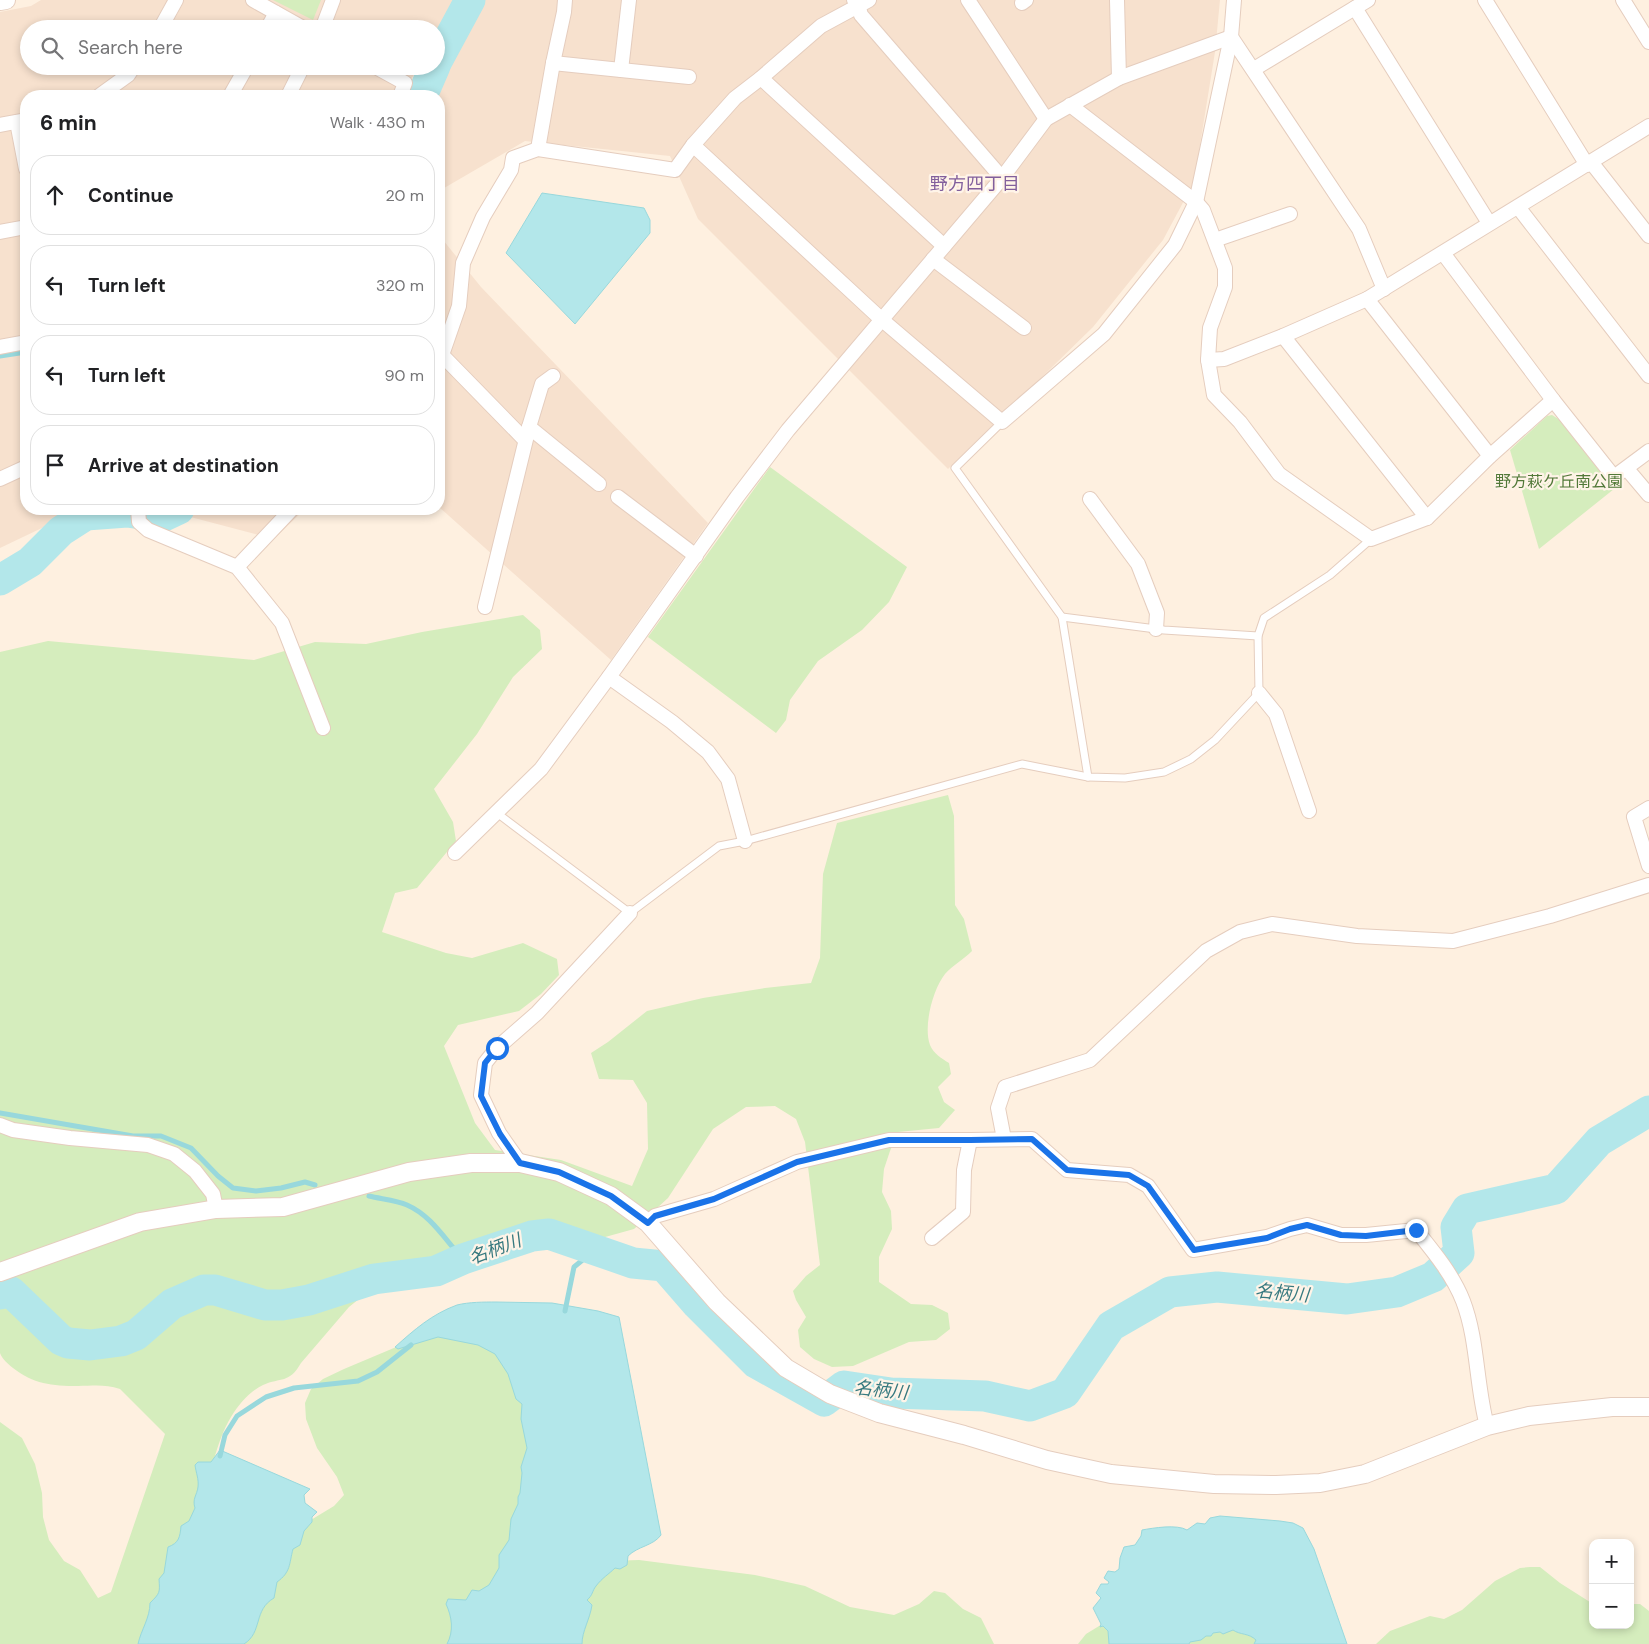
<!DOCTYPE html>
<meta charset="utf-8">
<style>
body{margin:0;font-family:"DM Sans","Noto Sans JP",sans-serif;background:#f6f6f6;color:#202124}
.controls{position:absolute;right:15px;bottom:15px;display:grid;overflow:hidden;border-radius:10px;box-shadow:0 2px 8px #0003}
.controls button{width:45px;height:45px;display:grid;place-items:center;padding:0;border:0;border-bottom:1px solid #e0e0e0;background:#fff;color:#202124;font:25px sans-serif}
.stop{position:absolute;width:15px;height:15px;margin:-11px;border:4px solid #1a73e8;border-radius:50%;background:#fff}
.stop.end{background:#1a73e8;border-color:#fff;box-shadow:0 1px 5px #0008}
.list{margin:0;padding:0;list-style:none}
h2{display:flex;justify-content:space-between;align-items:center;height:65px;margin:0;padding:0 20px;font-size:21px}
h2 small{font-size:16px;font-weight:400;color:#757577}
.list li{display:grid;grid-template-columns:32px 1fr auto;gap:15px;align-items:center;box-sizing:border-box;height:80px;margin:0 10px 10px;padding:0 10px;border:1px solid #e0e0e0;border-radius:20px}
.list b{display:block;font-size:19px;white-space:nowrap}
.list em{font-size:16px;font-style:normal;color:#757577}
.icon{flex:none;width:28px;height:28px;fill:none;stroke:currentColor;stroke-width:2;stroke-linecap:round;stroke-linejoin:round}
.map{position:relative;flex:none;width:1649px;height:1644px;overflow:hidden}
.search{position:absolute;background:#fff;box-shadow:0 2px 8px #0003;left:20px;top:20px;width:425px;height:55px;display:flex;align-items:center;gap:12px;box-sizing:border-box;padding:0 18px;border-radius:28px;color:#757577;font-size:19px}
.panel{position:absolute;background:#fff;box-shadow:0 2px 8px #0003;left:20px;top:90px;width:425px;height:425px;border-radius:20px}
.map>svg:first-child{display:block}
.residential{fill:#f7e1ce}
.green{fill:#d5edbd}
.water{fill:#b3e7ea;stroke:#98d8dc}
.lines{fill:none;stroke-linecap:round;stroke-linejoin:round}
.stream{stroke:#98d8dc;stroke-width:5}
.river{stroke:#b3e7ea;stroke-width:31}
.service-casing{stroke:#e5cdbe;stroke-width:9}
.minor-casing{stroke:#e5cdbe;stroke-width:16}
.tertiary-casing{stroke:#e5cdbe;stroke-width:20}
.service{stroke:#fff;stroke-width:7}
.minor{stroke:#fff;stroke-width:14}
.tertiary{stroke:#fff;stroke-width:18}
.route{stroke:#1a73e8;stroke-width:6}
.labels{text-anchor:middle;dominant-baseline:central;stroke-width:4.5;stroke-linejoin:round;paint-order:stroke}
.park-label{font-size:16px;fill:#527939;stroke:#fff4e8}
.neighbourhood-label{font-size:18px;fill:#825f9c;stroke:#fff4e8}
.water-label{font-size:18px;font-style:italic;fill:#37797f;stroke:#fff4e8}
</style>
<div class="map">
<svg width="1649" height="1644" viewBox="0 0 1649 1644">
<rect width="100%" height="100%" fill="#fef0e0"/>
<g class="residential">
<polygon points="41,0 458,0 436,37 436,29 29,29 29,66 419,66 401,96 26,96 26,509 128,509 67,516 0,548 0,12 31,6"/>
<polygon points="480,0 1220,0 1215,52 1194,182 1163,240 1093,327 948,469 698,219 670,156 525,141 439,191 439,96 435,96 458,39"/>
<polygon points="439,235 481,287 708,523 611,660 439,507"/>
<polygon points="160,509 305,509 274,539"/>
</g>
<g class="green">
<polygon points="273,0 321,0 313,20"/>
<polygon points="1552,415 1560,420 1614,489 1539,549 1510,450 1547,416"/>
<polygon points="770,467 907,567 889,602 862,630 818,661 790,700 786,720 776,733 648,637"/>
<path d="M523,615L540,630L542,649L513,677L477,734L434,789L453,822L456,841L417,888L395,893L382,932L446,953L472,958L523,943L557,959L559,975L541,994L519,1011L458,1025L444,1046L475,1123L495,1150L561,1160L632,1186L648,1149L647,1103L633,1080L599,1079L591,1053L608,1042L647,1011L703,998L765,988L811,983L820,958L823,874L837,823L948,795L954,816L955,905L964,919L972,951C964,959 953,965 945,974C933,989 923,1026 930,1045C934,1054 941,1058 949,1063L951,1074L938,1087L944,1102L955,1110L939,1128L898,1132L890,1151L884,1169L882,1192L891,1211L892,1229L879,1257V1282L911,1304L932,1305L948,1313L950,1329L936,1340L909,1342L853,1366L832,1367L814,1359L800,1347L798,1330L806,1317L796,1300L793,1291L806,1276L820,1265L805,1142L796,1119L775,1106L746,1107L713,1129L668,1198L634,1229L580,1244L423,1263L384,1279L349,1307L301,1363C289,1384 281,1377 263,1385C250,1391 239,1404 231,1417C216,1441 209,1482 200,1510C187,1555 172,1599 158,1644H0V1422L22,1438L35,1464L42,1493L43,1517L49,1540L64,1561L80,1570L98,1598L111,1592L165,1434L120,1389C105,1384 93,1386 78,1386C52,1386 33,1384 13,1368C8,1364 2,1359 0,1353C0,1345 0,1314 0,1303L48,1319L0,1271V652L48,641L254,660L315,642L366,644L422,632Z"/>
<polygon points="446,1331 491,1343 525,1391 535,1428 493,1644 230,1644 296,1529 334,1506 344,1495 337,1477 317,1448 306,1419 305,1403 311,1389 323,1379 344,1369 420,1337"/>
<polygon points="639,1560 755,1575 805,1586 850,1607 894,1615 919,1604 934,1591 945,1593 963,1609 981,1618 994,1644 564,1644 588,1574 610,1561"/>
<polygon points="1530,1567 1540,1567 1560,1583 1593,1604 1593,1625 1630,1625 1630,1604 1640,1604 1649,1611 1649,1644 1376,1644 1390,1631 1430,1616 1444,1619 1462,1610 1495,1581 1520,1568"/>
<polygon points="1235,1622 1274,1644 1183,1644"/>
<polygon points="1104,1623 1117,1644 1078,1644 1086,1634"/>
</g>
<g class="water">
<polygon points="542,193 644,208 650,220 650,233 575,324 506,253"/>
<path d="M496,1302L552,1303L598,1311L619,1317L661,1535C653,1546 638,1546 628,1556L627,1565L620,1569L615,1568C609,1574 602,1578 596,1586C592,1591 593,1595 587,1600L592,1605C590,1619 582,1631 582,1644H447C454,1631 452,1617 446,1604L448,1599L466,1600L472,1590L479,1591L489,1585L499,1568V1555L509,1540L511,1519L518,1504V1497L520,1493L522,1473L521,1467L527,1448L521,1419L522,1404L516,1399L508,1374L495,1354L478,1345L438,1337L398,1349L395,1347C414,1330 432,1314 457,1305C469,1302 484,1302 496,1302Z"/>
<path d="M220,1450L310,1489L304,1495L305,1503L317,1512L312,1517V1522L304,1531L300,1545L293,1549C289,1564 291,1572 277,1582L274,1598C253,1610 263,1632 244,1644H138C141,1630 150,1618 150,1603C160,1593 160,1593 159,1579L164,1573L168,1547C179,1543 180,1537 181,1526L189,1521L195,1508C192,1499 197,1495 198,1487C199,1479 196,1473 195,1465L198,1462H211Z"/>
<path d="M1220,1516L1280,1521L1293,1523L1303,1528L1314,1549L1347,1644H1254L1256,1640C1249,1633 1240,1635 1233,1630L1223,1634L1220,1632L1213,1633L1211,1636H1206L1201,1640L1190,1642L1189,1644H1109L1108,1631L1103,1626L1100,1627L1101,1624L1093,1608L1101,1598L1096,1593L1101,1584H1108L1109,1582L1104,1578L1108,1571L1115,1572L1119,1569L1120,1558L1124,1547L1135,1545L1141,1536L1142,1530C1153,1528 1177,1524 1187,1530L1197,1523L1205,1524L1210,1518Z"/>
</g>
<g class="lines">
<g class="stream">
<polyline points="0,356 26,352"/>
<polyline points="0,1113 133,1136 161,1136 191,1148 218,1176 233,1188 256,1191 281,1188 305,1182 315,1185"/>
<path d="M369,1196C381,1199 396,1200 407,1205C432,1216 445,1240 463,1259"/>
<polyline points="565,1311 574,1267 596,1249"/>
<polyline points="220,1456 225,1435 237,1416 266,1397 294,1388 358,1381 377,1372 411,1345"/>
</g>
<g class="river">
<polyline points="436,63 470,0"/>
<polyline points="422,96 435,66"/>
<polyline points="0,580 30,562 61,531 86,515 127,512 162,517 179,509"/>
<polyline points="0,1294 5,1292 11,1292 61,1340 68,1343 90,1345 121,1341 136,1335 172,1304 204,1290 215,1290 265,1305 282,1305 309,1300 374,1279 436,1271 463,1259 532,1236 549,1234 633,1263 664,1266 697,1304 756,1363 824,1401 844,1386 891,1393 985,1396 1030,1406 1065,1393 1111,1326 1170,1292 1217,1287 1347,1299 1397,1292 1433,1277 1459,1253 1456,1227 1467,1209 1556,1189 1599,1141 1649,1111"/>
</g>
<g class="service-casing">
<g id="service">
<polyline points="1002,422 955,468 1062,617 1088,777"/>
<polyline points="1062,617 1164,630 1258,636"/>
<polyline points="497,813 630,913 719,846 745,841 1022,764 1088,777 1125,778 1164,772 1191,759 1215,740 1259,693 1258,636 1264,618 1330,575 1371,539"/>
</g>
</g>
<g class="minor-casing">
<g id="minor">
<polyline points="253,0 305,29"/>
<polyline points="854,0 858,5 861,15 1002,178"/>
<polyline points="968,0 1046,119"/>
<polyline points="1117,0 1119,78"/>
<polyline points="1485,0 1587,165"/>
<polyline points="1623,0 1649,42"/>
<polyline points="1022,3 1026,0"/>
<polyline points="1355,8 1489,223"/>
<polyline points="160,29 176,0"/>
<polyline points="267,29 276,13"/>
<polyline points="322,29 333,0"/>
<polyline points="1231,37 1359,229 1384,289"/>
<polyline points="553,63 689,77"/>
<polyline points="374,66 405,83 400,96"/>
<polyline points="1254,69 1368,0"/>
<polyline points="621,70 629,0"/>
<polyline points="761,78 944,246"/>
<polyline points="99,96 128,75 134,66"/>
<polyline points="230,96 247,66"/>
<polyline points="288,96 303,66"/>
<polyline points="1070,105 1196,202 1203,210 1225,268 1225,287 1210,328 1208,360 1214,395 1240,422 1279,474 1371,539 1427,518 1490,456 1553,400"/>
<polyline points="17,122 26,169"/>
<polyline points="0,125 26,120"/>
<polyline points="693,145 881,319 1002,422 1104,334 1175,245 1196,202 1231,37 1234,0"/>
<polyline points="538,149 553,63 564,12 565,0"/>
<polyline points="1591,162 1649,236"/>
<polyline points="1518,207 1649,376"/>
<polyline points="0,232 26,227"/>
<polyline points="1215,240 1290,214"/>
<polyline points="1443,253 1553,400 1614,477 1649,451"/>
<polyline points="933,259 1024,328"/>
<polyline points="1367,299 1490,456"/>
<polyline points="1283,336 1427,518"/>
<polyline points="0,347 26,342"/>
<polyline points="442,355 525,440"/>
<polyline points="439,359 442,355 459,306 463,263 483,217 511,170 513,158 538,149 675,170 693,145 735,98 761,78 821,26 869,0"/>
<polyline points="1208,360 1224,359 1283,336 1367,299 1649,126"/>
<polyline points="529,427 599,484"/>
<polyline points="1627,469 1649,495"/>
<polyline points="0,479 26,467"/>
<polyline points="618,497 696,556"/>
<polyline points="1090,499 1138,564 1157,613 1156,629"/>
<polyline points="138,509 139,522 148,530 237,567 282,623 323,728"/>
<polyline points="237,567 292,509"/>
<polyline points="485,607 529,427 542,384 553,376"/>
<polyline points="609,677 672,722 708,752 728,779 745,841"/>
<polyline points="1259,693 1276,714 1309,811"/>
<polyline points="1649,808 1634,817 1649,866"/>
<polyline points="455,853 541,769 609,677 737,497 788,430 1002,178 1046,119 1119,78 1231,37"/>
<polyline points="0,1125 13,1130 70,1138 148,1145 174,1154 195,1171 213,1194 216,1209"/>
<polyline points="1004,1139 998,1108 1005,1087 1090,1060 1206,951 1240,932 1272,924 1357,936 1453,941 1550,916 1649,885"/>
<polyline points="520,1163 499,1133 481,1095 485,1063 497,1048 537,1013 630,913"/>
<path d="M648,1223L655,1216L714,1199L797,1162L889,1140H970L1032,1139L1067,1170L1129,1175L1148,1186L1193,1250L1267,1237L1290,1229L1307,1225L1341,1235H1366L1416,1230C1433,1251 1453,1275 1463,1301C1478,1340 1476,1385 1487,1426"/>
<polyline points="932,1238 963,1212 964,1170 970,1140"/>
</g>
</g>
<g class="tertiary-casing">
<g id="tertiary">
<polyline points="0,1 6,0"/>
<polyline points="0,1272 140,1222 216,1209 283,1207 409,1172 471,1163 520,1163 559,1172 611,1196 648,1223 717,1302 786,1368 830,1394 879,1413 964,1435 1047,1460 1111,1474 1214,1484 1276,1485 1320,1483 1365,1474 1487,1426 1529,1416 1612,1407 1649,1407"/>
</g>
</g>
<use href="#service" class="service"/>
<use href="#minor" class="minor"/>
<use href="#tertiary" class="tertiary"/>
</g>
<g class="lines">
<polyline class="route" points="497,1048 485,1063 481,1096 500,1134 520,1163 559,1172 611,1196 648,1223 655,1216 714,1199 797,1162 889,1140 970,1140 1032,1139 1067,1170 1129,1175 1148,1186 1194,1250 1267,1238 1290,1229 1307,1225 1341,1235 1366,1236 1416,1230"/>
</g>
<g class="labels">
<g class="park-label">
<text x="1559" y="481">野方萩ケ丘南公園</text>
</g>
<g class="neighbourhood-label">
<text x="975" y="184">野方四丁目</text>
</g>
<g class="water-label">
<text transform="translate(495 1249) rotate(-21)">名柄川</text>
<text transform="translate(1282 1293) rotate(5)">名柄川</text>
<text transform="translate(881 1390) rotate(6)">名柄川</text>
</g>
</g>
</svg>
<div class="controls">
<button>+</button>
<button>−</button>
</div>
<div class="stop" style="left:497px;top:1048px"></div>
<div class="stop end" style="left:1416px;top:1230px"></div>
<div class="search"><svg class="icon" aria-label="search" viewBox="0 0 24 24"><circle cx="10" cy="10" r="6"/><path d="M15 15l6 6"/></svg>Search here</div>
<section class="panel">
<h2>6 min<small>Walk · 430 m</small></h2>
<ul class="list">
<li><svg class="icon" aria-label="ahead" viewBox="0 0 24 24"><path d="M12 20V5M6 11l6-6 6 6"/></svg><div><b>Continue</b></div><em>20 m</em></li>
<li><svg class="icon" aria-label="left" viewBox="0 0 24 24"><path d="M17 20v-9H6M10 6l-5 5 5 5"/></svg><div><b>Turn left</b></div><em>320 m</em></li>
<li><svg class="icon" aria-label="left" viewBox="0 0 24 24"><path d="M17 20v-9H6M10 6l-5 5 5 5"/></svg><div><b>Turn left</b></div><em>90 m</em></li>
<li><svg class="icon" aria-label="arrive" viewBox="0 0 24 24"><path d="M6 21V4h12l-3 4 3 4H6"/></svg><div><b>Arrive at destination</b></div></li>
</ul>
</section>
</div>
